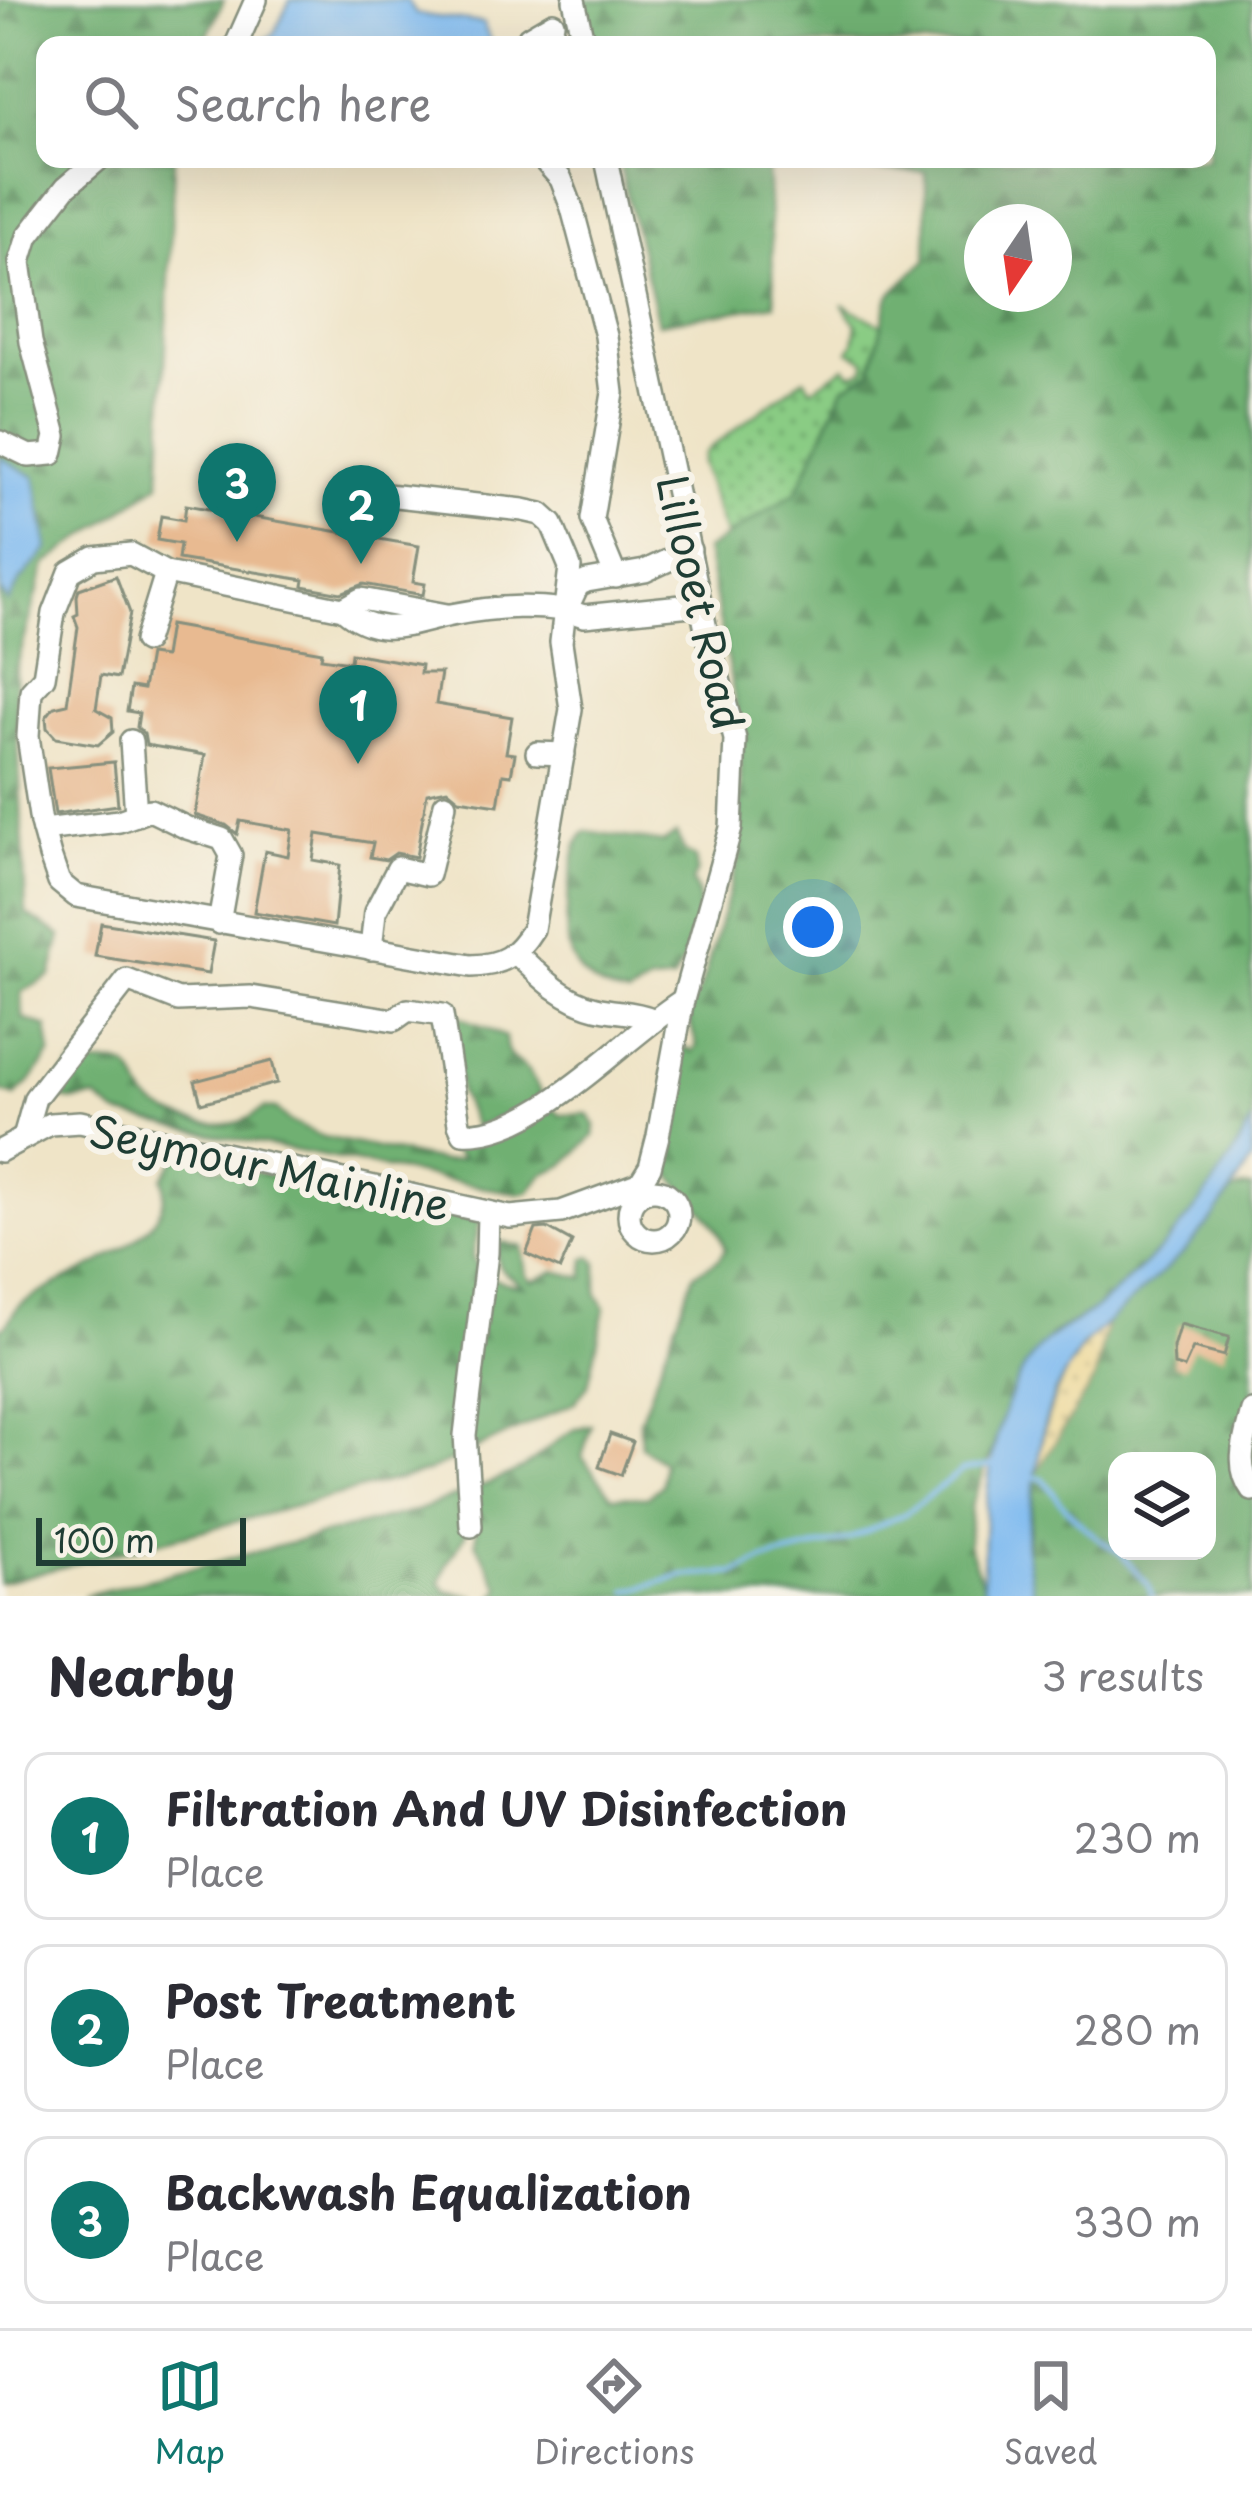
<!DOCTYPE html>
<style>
body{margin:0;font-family:"Playpen Sans",sans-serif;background:#f7f7f7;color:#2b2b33}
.controls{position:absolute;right:36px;bottom:36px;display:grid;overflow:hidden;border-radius:24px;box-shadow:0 12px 48px #0002}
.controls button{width:108px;height:108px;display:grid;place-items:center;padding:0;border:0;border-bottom:3px solid #e1e1e2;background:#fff;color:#2b2b33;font:60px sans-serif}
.compass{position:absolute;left:964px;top:204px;width:108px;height:108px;border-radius:50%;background:#fff;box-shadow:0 12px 48px #0002;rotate:193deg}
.scale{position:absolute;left:36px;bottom:30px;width:210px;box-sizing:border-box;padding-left:12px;border:6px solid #1f3d34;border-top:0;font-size:33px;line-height:42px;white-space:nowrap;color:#1f3d34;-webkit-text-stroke:9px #f7f3e8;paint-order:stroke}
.you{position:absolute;left:813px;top:927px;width:42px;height:42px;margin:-30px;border:9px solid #fff;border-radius:50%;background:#1a73e8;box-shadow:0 0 0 18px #1a73e833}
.badge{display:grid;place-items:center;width:78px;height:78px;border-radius:50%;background:#0f766e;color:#fff;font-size:39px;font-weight:700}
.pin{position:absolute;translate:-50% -99px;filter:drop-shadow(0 3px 6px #0008)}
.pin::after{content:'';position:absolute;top:63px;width:42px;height:36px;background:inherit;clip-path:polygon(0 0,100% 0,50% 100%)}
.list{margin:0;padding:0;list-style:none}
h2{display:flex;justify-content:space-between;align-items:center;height:156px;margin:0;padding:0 48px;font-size:51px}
h2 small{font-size:39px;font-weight:400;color:#7c7c81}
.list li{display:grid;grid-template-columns:78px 1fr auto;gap:36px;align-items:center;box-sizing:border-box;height:168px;margin:0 24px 24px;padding:0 24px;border:3px solid #e1e1e2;border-radius:24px}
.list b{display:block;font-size:45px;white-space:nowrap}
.list p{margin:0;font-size:39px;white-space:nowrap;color:#7c7c81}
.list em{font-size:39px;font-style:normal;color:#7c7c81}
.icon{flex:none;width:66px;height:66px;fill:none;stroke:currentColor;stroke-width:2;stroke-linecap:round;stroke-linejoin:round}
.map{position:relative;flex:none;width:1252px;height:1596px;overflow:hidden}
.search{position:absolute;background:#fff;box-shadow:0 12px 48px #0002;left:36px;right:36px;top:36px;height:132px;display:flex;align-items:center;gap:30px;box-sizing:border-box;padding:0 42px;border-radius:24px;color:#7c7c81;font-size:45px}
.sheet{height:732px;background:#fff}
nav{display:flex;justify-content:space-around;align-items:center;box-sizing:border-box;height:168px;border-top:3px solid #e1e1e2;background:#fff;font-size:33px;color:#7c7c81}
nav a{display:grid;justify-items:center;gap:6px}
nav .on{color:#0f766e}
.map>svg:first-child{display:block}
.grass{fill:url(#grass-dots);stroke:#54845c;stroke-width:3}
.forest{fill:url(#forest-firs);stroke:#477653;stroke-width:3;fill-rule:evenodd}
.sand{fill:url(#sand-dots);stroke:#868c69;stroke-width:3}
.water{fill:#7ebaf0;stroke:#4e7c92;stroke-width:3}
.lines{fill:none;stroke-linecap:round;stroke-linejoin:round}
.stream{stroke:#7ebaf0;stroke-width:4.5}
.building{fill:#e8ba91}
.minor-casing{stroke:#87907e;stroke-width:26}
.minor{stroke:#fff;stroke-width:21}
.labels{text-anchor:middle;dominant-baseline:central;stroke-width:12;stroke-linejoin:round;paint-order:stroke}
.street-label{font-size:42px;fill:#1f3d34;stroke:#f7f3e8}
</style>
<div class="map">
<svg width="1252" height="1596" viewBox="0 0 1252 1596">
<defs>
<pattern id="grass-dots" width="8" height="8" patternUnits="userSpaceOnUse" patternTransform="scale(3)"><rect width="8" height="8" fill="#8acc84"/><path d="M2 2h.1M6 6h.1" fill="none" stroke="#70a76d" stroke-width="1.8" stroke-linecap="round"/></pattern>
<pattern id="forest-firs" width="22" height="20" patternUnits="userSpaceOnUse" patternTransform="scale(3)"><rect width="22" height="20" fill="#6fb072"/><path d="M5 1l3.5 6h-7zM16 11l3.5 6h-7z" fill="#5b905e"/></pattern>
<pattern id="sand-dots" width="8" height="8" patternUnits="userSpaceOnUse" patternTransform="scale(3)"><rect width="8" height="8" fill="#eeda9e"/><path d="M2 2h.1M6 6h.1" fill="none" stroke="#ccbc89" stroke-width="1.8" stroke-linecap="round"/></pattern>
</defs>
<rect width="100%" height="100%" fill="#f7f3e8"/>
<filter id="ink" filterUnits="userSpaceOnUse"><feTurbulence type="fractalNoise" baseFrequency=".00833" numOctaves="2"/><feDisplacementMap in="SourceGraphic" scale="24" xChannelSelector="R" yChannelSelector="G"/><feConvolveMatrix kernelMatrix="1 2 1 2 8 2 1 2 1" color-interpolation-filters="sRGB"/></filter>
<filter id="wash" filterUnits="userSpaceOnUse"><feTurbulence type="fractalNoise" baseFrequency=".004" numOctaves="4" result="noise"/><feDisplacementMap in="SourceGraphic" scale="48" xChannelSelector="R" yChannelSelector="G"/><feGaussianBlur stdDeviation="2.7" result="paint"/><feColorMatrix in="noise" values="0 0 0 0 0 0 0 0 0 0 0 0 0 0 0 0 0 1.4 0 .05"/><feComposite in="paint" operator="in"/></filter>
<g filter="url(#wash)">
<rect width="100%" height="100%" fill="#efe4c7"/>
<polygon class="grass" points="842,304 882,325 871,371 844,387 797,492 726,537 701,463 704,453 804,378 812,389 845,367 852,374 864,370 866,361 849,351 854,343 857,324"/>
<g class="forest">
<polygon points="0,0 224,0 203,45 45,45 45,159 174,159 160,483 45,565 15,673 26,914 61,936 51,976 22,992 23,1019 47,1027 51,1053 32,1080 15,1096 0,1091"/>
<path d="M581,0H1252V1121L1214,1190L1184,1227L1096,1309L1052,1334L1019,1377L971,1506L968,1545L987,1596H494L501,1588L476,1543L477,1488C493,1481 510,1476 524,1467C547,1454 563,1428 591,1425L582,1457L612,1496L647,1497L662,1485L663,1462L641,1446L640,1420L694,1274L718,1260L725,1249C715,1216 697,1207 676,1181C649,1148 672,1090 680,1052L686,1047L692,1052L697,1046L688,1015L703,981L740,854L741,733L706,550L797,492L844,387L871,371L889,296L927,259L926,172L767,168L775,304L658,323L618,159H1207V45H591ZM982,222H1054V294H982Z"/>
<path d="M586,831L663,843L676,834L684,851L695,858L697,871L692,882C711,909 686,956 673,981L650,983L628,996C557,980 563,935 571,876C574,860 574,842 586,831Z"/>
<path d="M453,1013L505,1037C507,1061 512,1056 526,1069C532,1075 538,1089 543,1096L524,1109L475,1127L460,1093Z"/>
<path d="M74,1063C90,1070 115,1057 129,1069C139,1077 139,1093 149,1101C169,1118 215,1130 240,1122C249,1119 257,1113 265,1108L276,1109L290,1122L324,1137L444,1162L463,1158L452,1150L454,1143L554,1109L560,1115L588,1114L595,1125L594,1136L563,1166L543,1174L529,1192L519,1194L174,1127L117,1114L96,1098C81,1100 63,1104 52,1092Z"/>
<path d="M198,1157L210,1167L238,1169L480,1220L472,1258C485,1278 499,1283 523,1286C506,1271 496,1276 497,1248L502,1242L522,1247L526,1274L532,1281L555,1271L584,1278L585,1259L591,1256L597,1262V1294L605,1308L588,1385L574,1403L427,1472L0,1583V1328L5,1327C10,1319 14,1309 22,1304C63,1274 180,1243 163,1178L176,1158Z"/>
<path d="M1244,1187L1252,1188V1596H1033L1026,1560L1036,1472L1095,1378L1107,1322L1182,1254L1232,1192ZM1117,1461H1207V1551H1117Z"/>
<polygon points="458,1495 465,1497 465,1536 447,1563 440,1583 446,1591 476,1596 83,1596 416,1511"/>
</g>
<path class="sand" d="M1107,1322L1095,1378L1036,1472C1046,1412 1060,1364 1107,1322Z"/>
<g class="water">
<polygon points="290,0 407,0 416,14 483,23 492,45 255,45 274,34"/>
<polygon points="0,457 35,477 48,549 20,581 8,602 0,590"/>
<path d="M1252,1121V1160L1214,1217L1182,1254L1081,1347L1055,1391L1043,1428L1025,1543L1033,1596H987L983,1586C984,1509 986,1418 1034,1354C1052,1330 1078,1324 1100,1305C1168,1248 1210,1200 1252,1121Z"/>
</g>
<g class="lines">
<g class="stream">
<path d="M1034,1477L1043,1478C1064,1509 1085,1531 1117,1551"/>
<polyline points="1118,1551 1148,1584 1152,1596"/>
<polyline points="627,1591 683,1576 735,1573 764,1560 850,1539 906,1513 963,1470 994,1465"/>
</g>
</g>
<g id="blocks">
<g class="building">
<polygon points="186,505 419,546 413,582 425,584 423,595 364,584 341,593 303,586 304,580 178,559 180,544 157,540 161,516 184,520"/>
<polygon points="116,576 130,613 118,678 101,675 96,709 112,718 113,732 98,745 56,738 47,728 46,717 54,707 67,704 78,627 74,616 78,614 77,596 79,589"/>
<polygon points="169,625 322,652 321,658 350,662 351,653 421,665 420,673 441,673 436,704 512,717 506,753 515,754 511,775 503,774 498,805 459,799 447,789 427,793 416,857 396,853 386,860 370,857 373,843 317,834 313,860 340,865 334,926 254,912 265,851 288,856 292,830 240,821 237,834 226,825 195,815 205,755 146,745 144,734 137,727 139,713 127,711 131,687 143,689 149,655 164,657"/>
<polygon points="114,762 118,805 55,814 48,768"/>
<polygon points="101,923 214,941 208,974 95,956"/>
<polygon points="272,1061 277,1083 201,1103 195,1081"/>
<polygon points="547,1228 572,1242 560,1269 526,1254 536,1229"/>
<polygon points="1180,1324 1229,1337 1224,1356 1193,1348 1184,1368 1174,1365 1173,1347"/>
<polygon points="610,1434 633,1442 621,1475 599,1467"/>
</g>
</g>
</g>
<g filter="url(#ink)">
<use href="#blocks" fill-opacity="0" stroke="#87907e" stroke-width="3"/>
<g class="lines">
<g class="minor-casing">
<g id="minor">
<polyline points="574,0 584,45"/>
<polyline points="236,45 256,0"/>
<polyline points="529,45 529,37 553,23"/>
<polyline points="543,159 561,179 572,208 606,336 613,393 592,519 616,577"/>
<polyline points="606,159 707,634 735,739 731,828 683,1000 658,1136 650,1167 640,1183"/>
<polyline points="0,442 29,456 52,454 56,436 31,342 20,262 28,236 45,214 66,187 99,159"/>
<path d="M351,491L523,510L541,514L552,524L570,567L561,642L571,709L533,929C516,956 503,965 471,966L76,896L59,882L50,856L41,823L28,736L31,691L44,677L54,613L70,572L94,558L131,554L166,573L343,609C380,641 411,623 451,615C491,607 547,602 584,616L701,604"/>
<polyline points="570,602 578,585 587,581 645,571 690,550"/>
<polyline points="343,609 361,599 447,615"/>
<polyline points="145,641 166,573"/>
<polyline points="131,741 136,815"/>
<polyline points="537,753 564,754"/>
<polyline points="43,830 119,821 150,810 187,828 222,839 231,855 219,923"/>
<polyline points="371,949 375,912 398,868 428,875 445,804"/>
<path d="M517,954C541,977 563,1000 596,1008C616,1013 633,1011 652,1019"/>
<path d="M24,1137L35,1098L127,980L178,1000L251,997L394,1020L408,1010L442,1015L459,1124L463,1133C535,1138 622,1038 683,1000"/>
<polyline points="0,1151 50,1124 80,1122 510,1217 561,1212 640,1183"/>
<circle cx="654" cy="1215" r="25"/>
<path d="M1252,1411C1245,1438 1234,1466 1252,1490"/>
<polyline points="471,1526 465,1435 487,1253 488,1213"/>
</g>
</g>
<use href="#minor" class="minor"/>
</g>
</g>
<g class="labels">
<g class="street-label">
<text transform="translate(702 602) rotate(77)">Lillooet Road</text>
<text transform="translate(270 1166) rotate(12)">Seymour Mainline</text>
</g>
</g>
</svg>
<div class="controls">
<button><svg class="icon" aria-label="layers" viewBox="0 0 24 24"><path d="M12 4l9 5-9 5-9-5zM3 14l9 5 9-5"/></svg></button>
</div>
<svg class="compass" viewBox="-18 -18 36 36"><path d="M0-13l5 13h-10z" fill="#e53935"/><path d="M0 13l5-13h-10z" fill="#7c7c81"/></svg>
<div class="scale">100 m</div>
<div class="you"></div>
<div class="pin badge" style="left:358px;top:764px">1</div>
<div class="pin badge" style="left:361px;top:564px">2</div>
<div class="pin badge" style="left:237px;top:542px">3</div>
<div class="search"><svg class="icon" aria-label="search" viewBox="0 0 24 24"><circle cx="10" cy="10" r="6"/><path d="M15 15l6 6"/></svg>Search here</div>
</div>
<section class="sheet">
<h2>Nearby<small>3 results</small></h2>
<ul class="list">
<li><span class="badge">1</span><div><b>Filtration And UV Disinfection</b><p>Place</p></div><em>230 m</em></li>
<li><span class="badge">2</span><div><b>Post Treatment</b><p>Place</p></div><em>280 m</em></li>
<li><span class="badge">3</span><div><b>Backwash Equalization</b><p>Place</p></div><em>330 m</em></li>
</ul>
</section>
<nav>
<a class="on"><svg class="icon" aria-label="map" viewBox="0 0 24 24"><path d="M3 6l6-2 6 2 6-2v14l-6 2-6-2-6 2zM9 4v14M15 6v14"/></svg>Map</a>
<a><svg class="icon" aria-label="directions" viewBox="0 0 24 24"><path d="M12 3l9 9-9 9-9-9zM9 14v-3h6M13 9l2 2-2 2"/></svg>Directions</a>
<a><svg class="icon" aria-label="saved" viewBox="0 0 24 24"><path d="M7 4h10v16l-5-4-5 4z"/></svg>Saved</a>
</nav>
